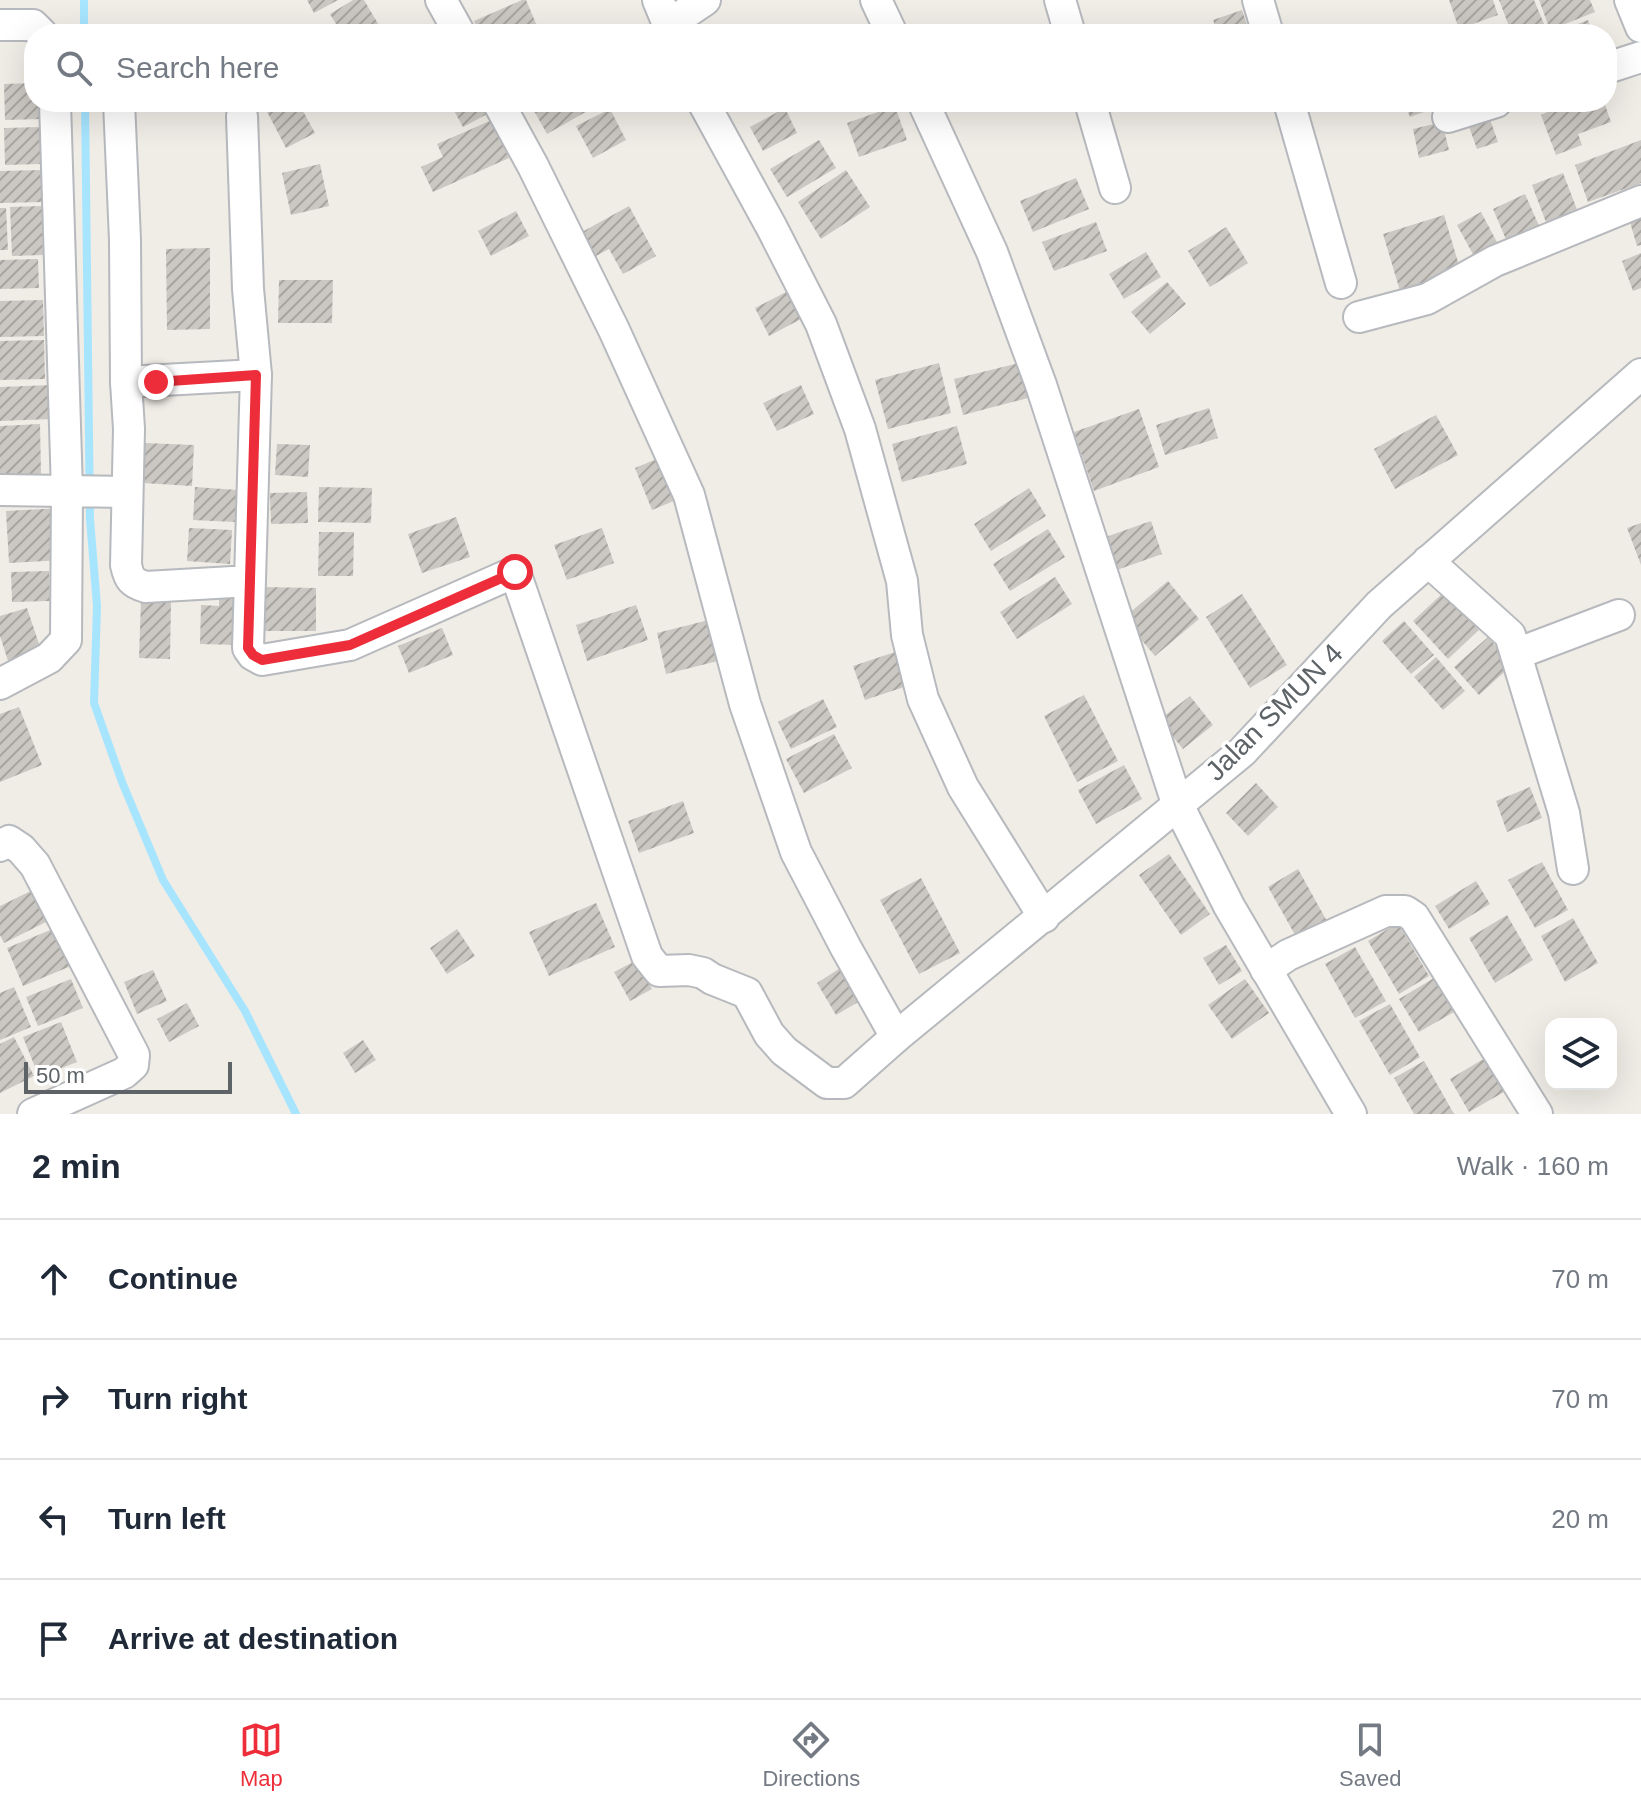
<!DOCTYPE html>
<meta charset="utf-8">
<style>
body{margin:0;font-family:Arial,sans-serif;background:#f2f2f3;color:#1f2937}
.controls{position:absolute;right:24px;bottom:24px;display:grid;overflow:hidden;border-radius:16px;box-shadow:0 8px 32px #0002}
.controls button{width:72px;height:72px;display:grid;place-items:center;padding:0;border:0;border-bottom:2px solid #e0e1e3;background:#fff;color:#1f2937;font:40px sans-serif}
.scale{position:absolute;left:24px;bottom:20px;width:208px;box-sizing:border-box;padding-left:8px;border:4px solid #5d6366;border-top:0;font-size:22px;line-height:28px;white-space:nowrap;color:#5d6366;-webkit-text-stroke:6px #fff;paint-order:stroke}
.stop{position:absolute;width:24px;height:24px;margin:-18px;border:6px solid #ed2e3a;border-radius:50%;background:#fff}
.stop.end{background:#ed2e3a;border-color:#fff;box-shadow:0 2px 8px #0008}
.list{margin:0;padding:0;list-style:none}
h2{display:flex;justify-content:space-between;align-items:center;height:104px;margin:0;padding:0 32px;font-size:34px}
h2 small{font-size:26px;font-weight:400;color:#747a83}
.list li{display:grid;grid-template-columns:52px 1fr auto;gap:24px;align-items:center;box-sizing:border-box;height:120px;padding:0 32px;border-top:2px solid #e0e1e3}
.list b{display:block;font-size:30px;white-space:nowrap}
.list em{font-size:26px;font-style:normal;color:#747a83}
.icon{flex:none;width:44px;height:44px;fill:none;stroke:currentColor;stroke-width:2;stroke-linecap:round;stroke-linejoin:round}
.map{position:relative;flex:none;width:1641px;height:1114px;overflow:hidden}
.search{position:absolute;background:#fff;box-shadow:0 8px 32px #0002;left:24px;right:24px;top:24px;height:88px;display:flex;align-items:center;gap:20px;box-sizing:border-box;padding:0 28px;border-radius:32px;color:#747a83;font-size:30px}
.sheet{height:584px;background:#fff}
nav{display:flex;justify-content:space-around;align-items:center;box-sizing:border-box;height:112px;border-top:2px solid #e0e1e3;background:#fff;font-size:22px;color:#747a83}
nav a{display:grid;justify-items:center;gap:4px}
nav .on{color:#ed2e3a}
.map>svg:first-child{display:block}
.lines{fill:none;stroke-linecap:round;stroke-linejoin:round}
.stream{stroke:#a7e5ff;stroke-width:8}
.building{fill:url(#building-hatch)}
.minor-casing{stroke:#b6b9bd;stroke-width:34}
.minor{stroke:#fff;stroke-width:30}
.route{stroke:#ed2e3a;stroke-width:10}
.labels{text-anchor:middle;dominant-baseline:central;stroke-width:7;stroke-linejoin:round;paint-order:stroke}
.street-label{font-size:28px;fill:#5d6366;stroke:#fff}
</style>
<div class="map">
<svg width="1641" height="1114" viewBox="0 0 1641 1114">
<defs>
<pattern id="building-hatch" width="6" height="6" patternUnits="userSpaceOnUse" patternTransform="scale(2)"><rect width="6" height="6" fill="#cbc7c2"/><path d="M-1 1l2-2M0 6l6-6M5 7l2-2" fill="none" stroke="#a8a5a1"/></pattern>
</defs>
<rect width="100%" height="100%" fill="#f0ece6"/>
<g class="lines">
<g class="stream">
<polyline points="84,0 84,34"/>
<polyline points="85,102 90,519 97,606 94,703 122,782 163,880 245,1011 296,1114"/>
</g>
</g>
<g class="building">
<polygon points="307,0 338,0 314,13"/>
<polygon points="353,0 364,0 380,27 372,31 374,34 342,34 330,14"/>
<polygon points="522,0 526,0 540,33 480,34 474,21"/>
<polygon points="1449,0 1493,0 1498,15 1459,29"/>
<polygon points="1499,0 1534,0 1547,31 1540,34 1512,34"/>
<polygon points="1539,0 1590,0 1595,12 1550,30"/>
<polygon points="1242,10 1250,34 1218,34 1213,20"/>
<polygon points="1588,20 1593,34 1552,34"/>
<polygon points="34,83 34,102 41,102 42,119 5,120 4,84"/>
<polygon points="272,102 298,102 315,133 286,148 264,106"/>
<polygon points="464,102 486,102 491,112 463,127 453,109"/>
<polygon points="529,102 603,102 547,134"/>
<polygon points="1404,102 1435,102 1437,107 1410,117"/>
<polygon points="1549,102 1604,102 1611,122 1578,134 1582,145 1556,155 1541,115 1552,110"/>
<polygon points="895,106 907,140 859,157 847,123"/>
<polygon points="785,108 797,133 763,151 750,127"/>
<polygon points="610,109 626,140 593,158 576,126"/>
<polygon points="1488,114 1498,142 1477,149 1467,121"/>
<polygon points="492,120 509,158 433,192 421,167 443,157 437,144"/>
<polygon points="1442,122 1449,150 1419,158 1413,129"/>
<polygon points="41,127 42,164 5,165 4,128"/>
<polygon points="819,140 836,168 787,197 770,169"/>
<polygon points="1641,140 1641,183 1588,202 1575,165"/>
<polygon points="320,164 329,206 291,215 282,173"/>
<polygon points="43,170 44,202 0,203 0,171"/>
<polygon points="846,170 870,207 821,239 798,202"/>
<polygon points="1563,173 1581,220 1550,233 1532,185"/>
<polygon points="1076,178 1089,209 1033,232 1020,201"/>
<polygon points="1525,194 1544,237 1511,251 1493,209"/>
<polygon points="42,206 43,255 12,256 10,207"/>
<polygon points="629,206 656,256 623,274 609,249 596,256 582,232"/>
<polygon points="1641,207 1641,245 1637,246 1627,212"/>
<polygon points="0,208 6,208 8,250 0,250"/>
<polygon points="516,211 529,236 491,256 478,231"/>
<polygon points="1481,212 1499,246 1475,258 1457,225"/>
<polygon points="1444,215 1461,272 1400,291 1383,234"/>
<polygon points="1096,222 1107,251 1054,271 1042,242"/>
<polygon points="1226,227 1248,263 1210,287 1188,251"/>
<polygon points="210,248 210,329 167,330 166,249"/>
<polygon points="1146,252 1161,277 1124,299 1109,274"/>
<polygon points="1641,253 1641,288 1633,291 1622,261"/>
<polygon points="38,259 39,288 0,289 0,260"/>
<polygon points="279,280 333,280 332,323 278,323"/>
<polygon points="1167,282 1186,304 1150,334 1131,312"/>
<polygon points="786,292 801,319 769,336 755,308"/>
<polygon points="43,300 44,336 0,337 0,301"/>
<polygon points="44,340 45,379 0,380 0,341"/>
<polygon points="939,363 951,413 888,429 875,380"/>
<polygon points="1019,363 1028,398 963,415 954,379"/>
<polygon points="51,385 52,419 0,421 0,387"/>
<polygon points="801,385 814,414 777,431 763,403"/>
<polygon points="1209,408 1218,438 1165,455 1156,425"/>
<polygon points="1139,409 1159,467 1094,491 1074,432"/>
<polygon points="1436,415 1458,455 1395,489 1374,449"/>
<polygon points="40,424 41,474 0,475 0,426"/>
<polygon points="957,426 967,464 902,482 892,444"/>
<polygon points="145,443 194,445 192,486 143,483"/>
<polygon points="277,444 310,445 308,477 275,475"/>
<polygon points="664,456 681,498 652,510 635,468"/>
<polygon points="195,487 237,490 235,522 193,520"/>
<polygon points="319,487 372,488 371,523 318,522"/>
<polygon points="1029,488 1046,516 991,551 974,524"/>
<polygon points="307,492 308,523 271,524 270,493"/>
<polygon points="62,508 63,560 9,563 6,511"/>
<polygon points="456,517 470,557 422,573 408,534"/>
<polygon points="1151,521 1162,554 1114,571 1103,538"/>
<polygon points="1641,523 1641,565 1627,528"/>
<polygon points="189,528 232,530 230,564 187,561"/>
<polygon points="602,528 614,563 567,580 554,545"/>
<polygon points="1048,529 1065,557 1010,591 993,564"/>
<polygon points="319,532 354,532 353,576 318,576"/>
<polygon points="49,571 50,601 12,602 11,572"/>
<polygon points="1055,577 1072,604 1017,639 1000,612"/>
<polygon points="1168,581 1199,619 1155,656 1123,618"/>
<polygon points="263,587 316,588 316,631 263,631"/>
<polygon points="1444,592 1479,630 1448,659 1413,621"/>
<polygon points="1242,594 1287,665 1250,688 1206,617"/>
<polygon points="219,597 242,598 240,645 200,644 201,605 219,606"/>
<polygon points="141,600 171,601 170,659 139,658"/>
<polygon points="636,605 648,640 587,661 576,625"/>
<polygon points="27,608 42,653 9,664 0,636 0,616"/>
<polygon points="713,619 722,660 666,674 657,633"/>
<polygon points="1404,621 1434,655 1411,674 1382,641"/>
<polygon points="442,628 453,655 409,673 398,646"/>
<polygon points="1488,637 1512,665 1479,695 1454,667"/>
<polygon points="895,652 907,686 865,700 853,666"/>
<polygon points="1436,657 1465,691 1443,710 1414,677"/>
<polygon points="1084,695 1118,761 1077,782 1044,716"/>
<polygon points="1190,696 1213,725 1183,749 1159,720"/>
<polygon points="823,699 837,727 791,749 778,722"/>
<polygon points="19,707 42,765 0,782 0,714"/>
<polygon points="834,734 852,768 804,793 786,759"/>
<polygon points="1124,765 1142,799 1096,824 1078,790"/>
<polygon points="1256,783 1278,807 1248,836 1226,813"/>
<polygon points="1530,787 1542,818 1507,832 1496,801"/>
<polygon points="683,801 694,833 639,853 628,821"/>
<polygon points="1169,854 1210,914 1181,935 1139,875"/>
<polygon points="1542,862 1568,910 1535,928 1508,880"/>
<polygon points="1298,869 1328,923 1298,940 1268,887"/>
<polygon points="921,878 960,953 919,974 880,900"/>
<polygon points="1476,881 1490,904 1449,929 1435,906"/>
<polygon points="37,888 52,919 4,943 0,935 0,906"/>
<polygon points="596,903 615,947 549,976 529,932"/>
<polygon points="1507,915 1533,960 1495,983 1469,938"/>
<polygon points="1573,918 1598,963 1565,982 1541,936"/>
<polygon points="1398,923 1429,976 1399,994 1368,941"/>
<polygon points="55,928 71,966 23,986 7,948"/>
<polygon points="457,929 475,956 447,974 430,948"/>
<polygon points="1226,945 1242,971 1219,985 1203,958"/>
<polygon points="1355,947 1386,1001 1355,1018 1325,964"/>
<polygon points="637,960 652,989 630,1001 614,972"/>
<polygon points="845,965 865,998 836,1015 817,983"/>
<polygon points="153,970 167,1001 137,1014 124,982"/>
<polygon points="1434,978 1454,1012 1419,1032 1399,999"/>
<polygon points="71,979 83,1008 38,1026 26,997"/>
<polygon points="1245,979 1269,1013 1232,1039 1208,1005"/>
<polygon points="14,987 31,1027 0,1040 0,993"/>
<polygon points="187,1003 199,1026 169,1042 157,1019"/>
<polygon points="1390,1004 1420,1057 1390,1075 1359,1021"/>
<polygon points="61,1022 77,1062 39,1077 23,1037"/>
<polygon points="14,1037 34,1076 0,1093 0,1044"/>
<polygon points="363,1040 376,1060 355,1073 343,1053"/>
<polygon points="1485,1058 1504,1092 1469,1112 1450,1079"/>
<polygon points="1424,1061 1454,1114 1414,1114 1394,1078"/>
</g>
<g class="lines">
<g class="minor-casing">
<g id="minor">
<polyline points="441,0 460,34"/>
<polyline points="658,0 672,34"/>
<polyline points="876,0 892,34"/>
<polyline points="1060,0 1070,34"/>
<polyline points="1258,0 1268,34"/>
<polyline points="1630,0 1641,27"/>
<polyline points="0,25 33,25 42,34"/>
<polyline points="668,25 705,0"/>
<polyline points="1607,68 1641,57"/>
<polyline points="119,102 125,240 126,382"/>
<polyline points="498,102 533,166 614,330 689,495 745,704 796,852 846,948 896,1037"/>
<polyline points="703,102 772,228 821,324 860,429 902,581 907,635 923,699 963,787 1044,917"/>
<polyline points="923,102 992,252 1041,385 1177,803 1229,906 1351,1114"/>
<polyline points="1090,102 1115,188"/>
<polyline points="1289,102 1341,283"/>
<polyline points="242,116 248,289 256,375"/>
<polyline points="1448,117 1496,102"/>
<polyline points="1359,317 1427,299 1495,261 1641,201"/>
<polyline points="0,490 67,491 55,102"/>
<polyline points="1428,561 1510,635 1564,813 1573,869"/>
<path d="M250,581L146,587C132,583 129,579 126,565L129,429L126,382L256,375L248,648L253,655L262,660L350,645L515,572L647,956L659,971L689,970L703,973L712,979L747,993L769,1034L784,1051L827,1083H844L896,1037L1242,752L1379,605L1641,374"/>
<polyline points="1516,654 1619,615"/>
<polyline points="0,684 49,658 66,640 67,491 127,492"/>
<polyline points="0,846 9,841 21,849 35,865 134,1055 133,1065 124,1073 33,1114"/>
<polyline points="1266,970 1288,955 1386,911 1405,911 1414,917 1537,1114"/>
</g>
</g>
<use href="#minor" class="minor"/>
</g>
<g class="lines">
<polyline class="route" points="156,382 256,375 248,648 253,655 262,660 350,645 515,572"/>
</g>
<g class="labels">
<g class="street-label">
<text transform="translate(1274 712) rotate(-45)">Jalan SMUN 4</text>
</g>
</g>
</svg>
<div class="controls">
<button><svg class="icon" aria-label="layers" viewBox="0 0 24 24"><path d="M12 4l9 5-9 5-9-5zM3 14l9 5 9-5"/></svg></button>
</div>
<div class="scale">50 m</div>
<div class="stop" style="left:515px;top:572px"></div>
<div class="stop end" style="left:156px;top:382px"></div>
<div class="search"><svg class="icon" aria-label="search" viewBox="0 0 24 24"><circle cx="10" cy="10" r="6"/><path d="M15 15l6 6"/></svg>Search here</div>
</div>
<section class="sheet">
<h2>2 min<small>Walk · 160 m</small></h2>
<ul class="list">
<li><svg class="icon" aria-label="ahead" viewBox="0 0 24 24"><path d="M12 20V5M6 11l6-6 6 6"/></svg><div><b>Continue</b></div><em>70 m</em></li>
<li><svg class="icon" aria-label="right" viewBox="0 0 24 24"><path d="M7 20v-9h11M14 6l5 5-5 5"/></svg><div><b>Turn right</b></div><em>70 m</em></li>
<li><svg class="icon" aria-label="left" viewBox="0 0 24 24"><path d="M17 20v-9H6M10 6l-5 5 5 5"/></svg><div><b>Turn left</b></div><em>20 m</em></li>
<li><svg class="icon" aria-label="arrive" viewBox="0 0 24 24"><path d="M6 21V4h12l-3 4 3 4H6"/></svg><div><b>Arrive at destination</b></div></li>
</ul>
</section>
<nav>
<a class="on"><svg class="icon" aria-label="map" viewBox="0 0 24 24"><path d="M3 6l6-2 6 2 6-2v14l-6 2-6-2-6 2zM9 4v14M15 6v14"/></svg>Map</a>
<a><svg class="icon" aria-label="directions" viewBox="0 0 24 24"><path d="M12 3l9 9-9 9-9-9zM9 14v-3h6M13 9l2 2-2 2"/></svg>Directions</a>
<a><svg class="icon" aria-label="saved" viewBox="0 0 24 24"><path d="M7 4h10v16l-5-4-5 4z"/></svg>Saved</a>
</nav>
